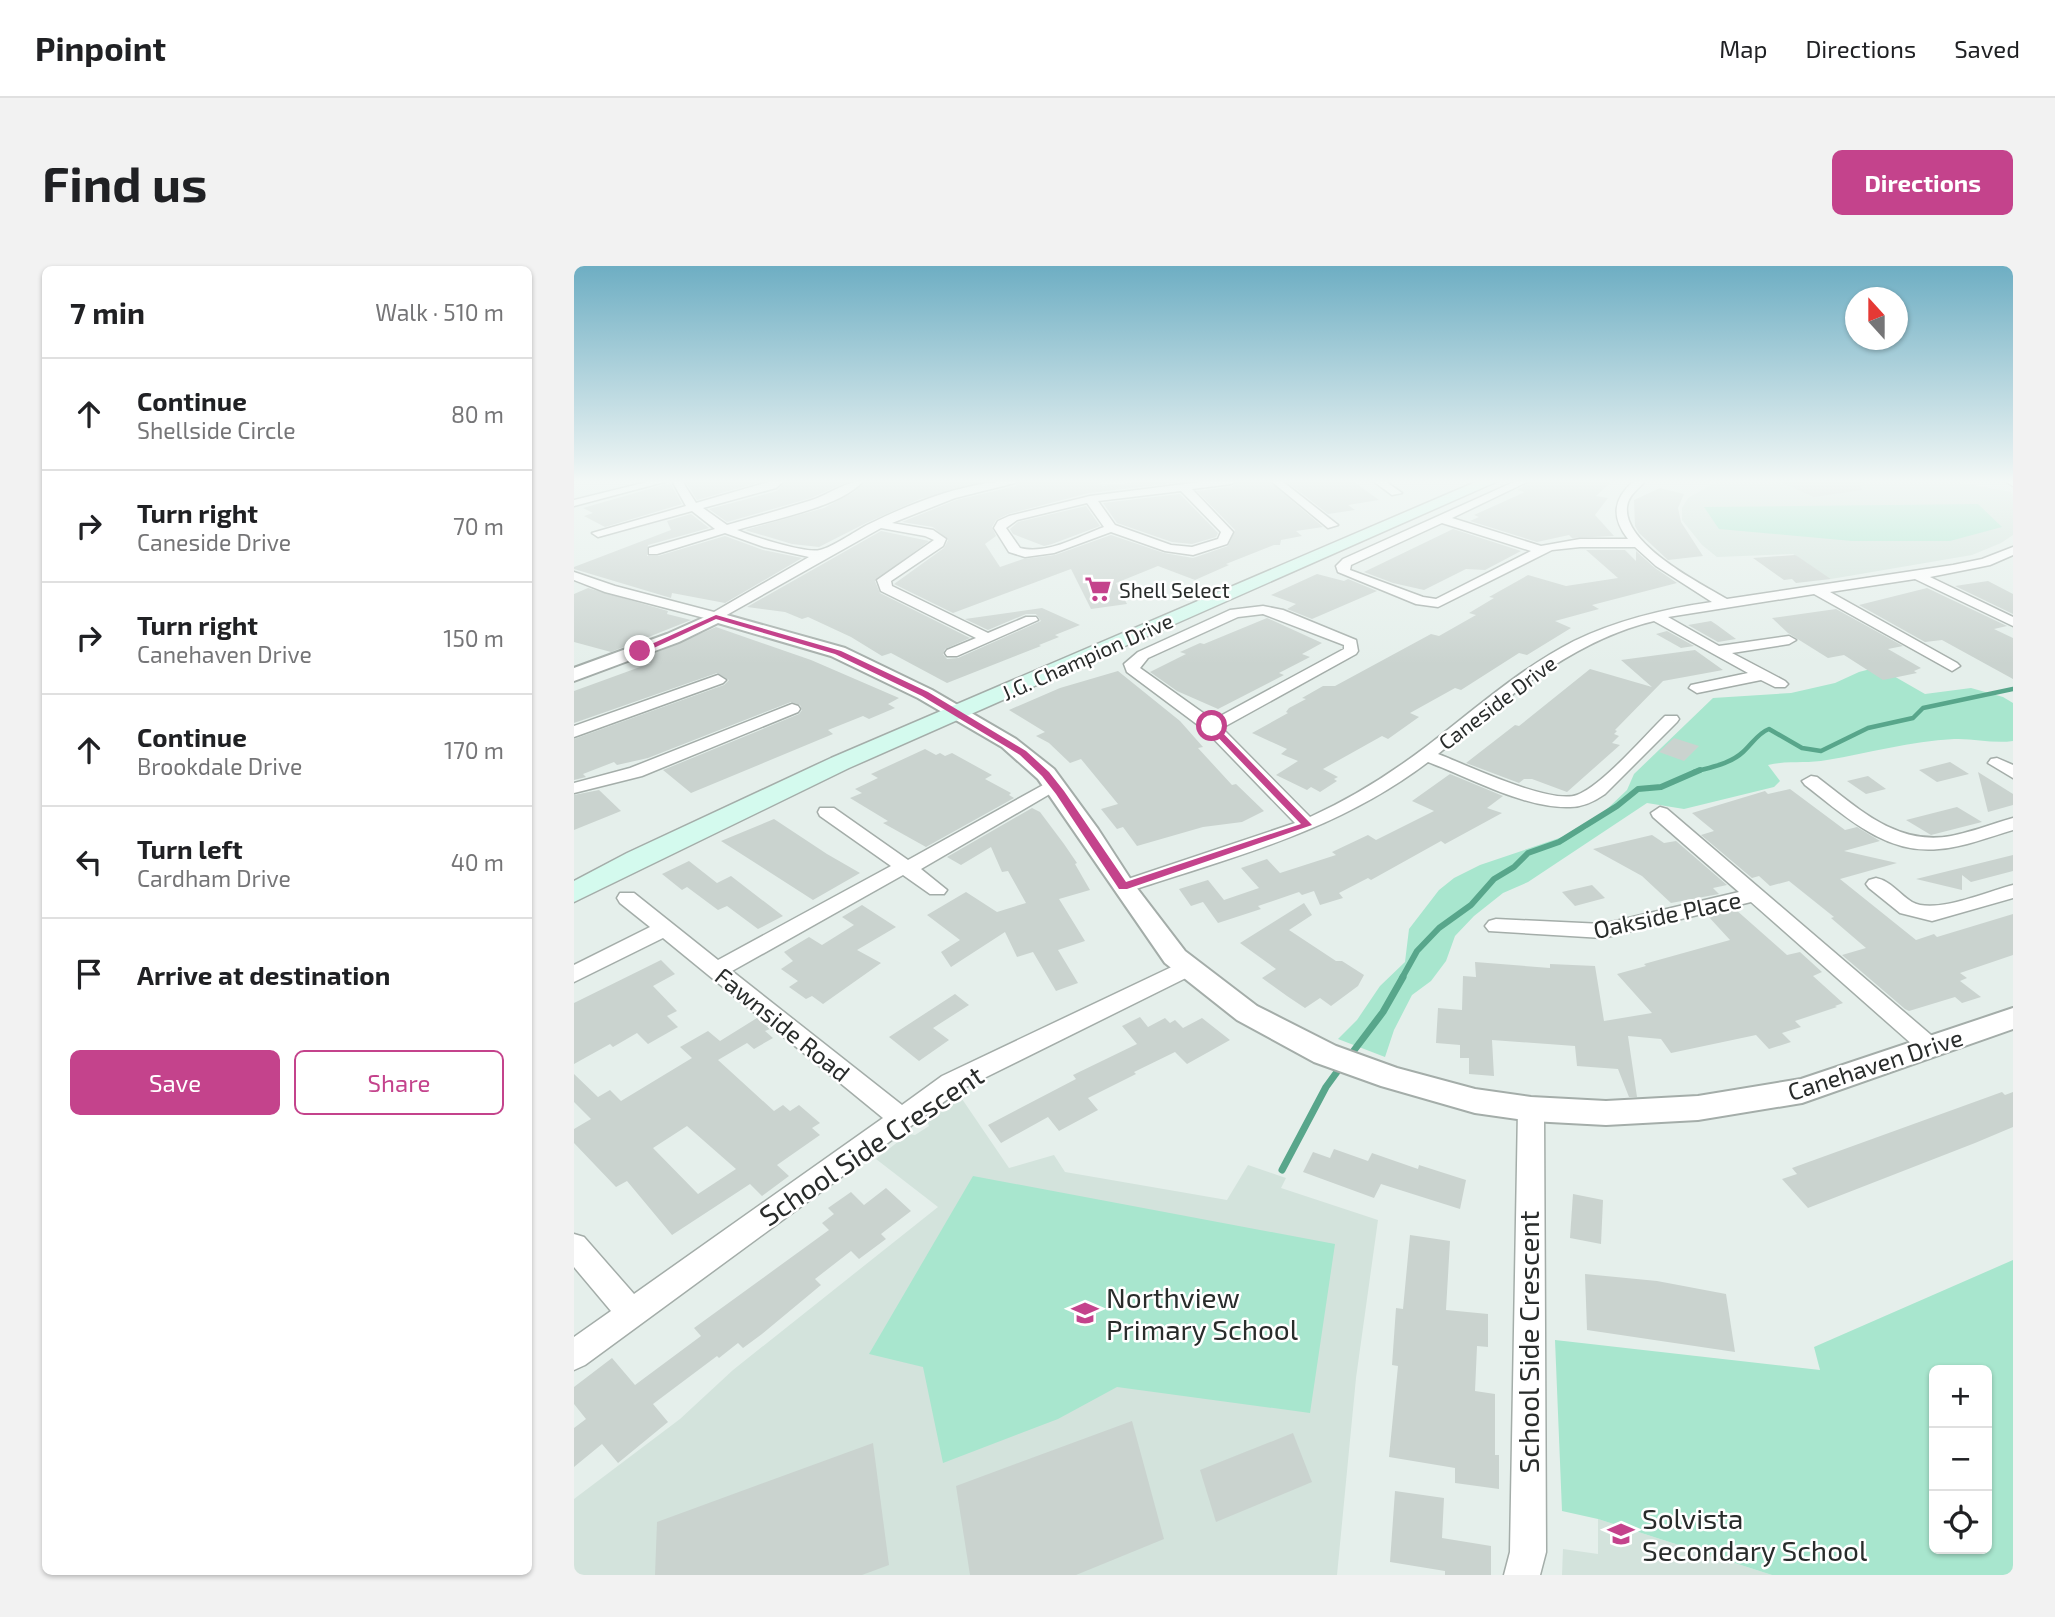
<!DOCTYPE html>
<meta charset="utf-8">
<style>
body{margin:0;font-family:"Exo 2",sans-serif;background:#f2f2f2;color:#202124}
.controls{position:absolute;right:21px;bottom:21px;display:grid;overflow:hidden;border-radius:10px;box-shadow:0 2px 5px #0004}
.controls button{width:63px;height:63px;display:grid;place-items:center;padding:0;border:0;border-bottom:2px solid #e0e0e0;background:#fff;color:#202124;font:35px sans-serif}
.compass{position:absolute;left:1271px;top:21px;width:63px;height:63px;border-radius:50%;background:#fff;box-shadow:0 2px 5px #0004;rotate:339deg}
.stop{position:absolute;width:21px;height:21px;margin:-16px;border:5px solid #c4438c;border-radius:50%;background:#fff}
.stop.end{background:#c4438c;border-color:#fff;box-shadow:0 2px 7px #0008}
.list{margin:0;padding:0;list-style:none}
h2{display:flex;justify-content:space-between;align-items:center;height:91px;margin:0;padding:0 28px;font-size:30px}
h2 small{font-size:23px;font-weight:400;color:#757577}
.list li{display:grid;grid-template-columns:46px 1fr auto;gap:21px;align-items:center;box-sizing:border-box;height:112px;padding:0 28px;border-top:2px solid #e0e0e0}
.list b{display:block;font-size:26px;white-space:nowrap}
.list p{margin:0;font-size:23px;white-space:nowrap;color:#757577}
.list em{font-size:23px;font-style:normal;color:#757577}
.actions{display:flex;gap:14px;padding:21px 28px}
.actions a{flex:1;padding:16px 0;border:2px solid #c4438c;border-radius:10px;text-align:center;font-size:24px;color:#c4438c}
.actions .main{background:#c4438c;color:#fff}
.icon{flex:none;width:38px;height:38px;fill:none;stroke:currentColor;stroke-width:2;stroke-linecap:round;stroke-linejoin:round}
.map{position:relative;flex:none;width:1439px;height:1309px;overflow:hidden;border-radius:10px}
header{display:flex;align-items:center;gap:42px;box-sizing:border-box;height:98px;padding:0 35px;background:#fff;border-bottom:2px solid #e0e0e0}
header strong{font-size:33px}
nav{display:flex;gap:38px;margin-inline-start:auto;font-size:24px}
.intro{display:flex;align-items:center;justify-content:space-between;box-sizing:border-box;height:168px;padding:0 42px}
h1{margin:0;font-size:49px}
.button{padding:18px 32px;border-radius:10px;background:#c4438c;color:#fff;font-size:24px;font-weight:700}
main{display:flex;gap:42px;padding:0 42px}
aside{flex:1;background:#fff;border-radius:10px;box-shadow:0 2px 5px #0004}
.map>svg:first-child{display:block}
.built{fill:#d3e3dc}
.green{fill:#a8e6ce;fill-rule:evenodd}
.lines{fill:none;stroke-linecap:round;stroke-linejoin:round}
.stream-far2{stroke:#58a68b;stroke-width:4.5}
.stream-far1{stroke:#58a68b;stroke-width:6}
.stream{stroke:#58a68b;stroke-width:7}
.building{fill:#cad3cf;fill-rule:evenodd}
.minor-casing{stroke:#a4ada9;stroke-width:3}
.tertiary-casing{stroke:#a4ada9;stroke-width:4}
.secondary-casing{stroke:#a4ada9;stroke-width:3}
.minor{fill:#fff;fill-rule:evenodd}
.tertiary{fill:#fff;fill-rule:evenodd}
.secondary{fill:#d4faee;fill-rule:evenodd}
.route{fill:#c4438c}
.labels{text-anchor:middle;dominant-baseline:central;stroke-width:5;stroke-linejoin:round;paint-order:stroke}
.far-poi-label{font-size:21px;fill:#292c2b;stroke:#fff;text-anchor:start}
.far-street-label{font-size:21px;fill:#292c2b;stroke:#fff}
.street-label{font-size:24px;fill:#292c2b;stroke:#fff}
.near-street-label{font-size:28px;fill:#292c2b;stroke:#fff}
.near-poi-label{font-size:28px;fill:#292c2b;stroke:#fff;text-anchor:start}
</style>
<header>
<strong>Pinpoint</strong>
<nav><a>Map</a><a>Directions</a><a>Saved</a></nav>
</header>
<div class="intro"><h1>Find us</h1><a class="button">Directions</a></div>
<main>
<aside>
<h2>7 min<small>Walk · 510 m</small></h2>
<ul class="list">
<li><svg class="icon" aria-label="ahead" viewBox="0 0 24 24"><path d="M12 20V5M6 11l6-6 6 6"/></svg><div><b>Continue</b><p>Shellside Circle</p></div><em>80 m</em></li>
<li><svg class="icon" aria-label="right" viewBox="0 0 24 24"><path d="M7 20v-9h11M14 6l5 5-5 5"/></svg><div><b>Turn right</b><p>Caneside Drive</p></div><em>70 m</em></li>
<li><svg class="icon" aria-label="right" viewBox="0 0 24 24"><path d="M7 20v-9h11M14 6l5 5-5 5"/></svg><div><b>Turn right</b><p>Canehaven Drive</p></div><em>150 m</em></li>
<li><svg class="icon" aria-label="ahead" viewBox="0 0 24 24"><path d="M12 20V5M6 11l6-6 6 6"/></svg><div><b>Continue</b><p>Brookdale Drive</p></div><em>170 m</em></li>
<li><svg class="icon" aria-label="left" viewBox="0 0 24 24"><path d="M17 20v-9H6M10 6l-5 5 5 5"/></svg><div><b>Turn left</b><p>Cardham Drive</p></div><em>40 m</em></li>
<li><svg class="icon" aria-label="arrive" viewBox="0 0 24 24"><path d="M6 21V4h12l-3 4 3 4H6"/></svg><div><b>Arrive at destination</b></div></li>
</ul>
<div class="actions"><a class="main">Save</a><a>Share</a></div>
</aside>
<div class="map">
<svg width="1439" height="1309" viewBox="0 0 1439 1309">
<rect width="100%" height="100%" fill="#e5efeb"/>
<g class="built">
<polygon points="1144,215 1378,215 1437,226 1439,229 1439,269 1427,277 1398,289 1257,313 1219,288 1143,291 1128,279 1108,254 1108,242 1114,232"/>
<polygon points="386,830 435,902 480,889 491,906 653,934 674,899 712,912 707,922 804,954 782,1112 763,1309 0,1309 0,1233 106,1153 159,1104 364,941 302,893 334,868 341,869 355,860 353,854"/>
<polygon points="1024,1253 1198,1309 988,1309 989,1283 1024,1288"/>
</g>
<g class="green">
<polygon points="1404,238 1428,261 1376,275 1278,275 1145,263 1130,241"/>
<path d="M1304,401L1351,428L1397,422L1429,431L1439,437V475C1419,478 1400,472 1380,473C1336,475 1296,487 1253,494C1233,498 1214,494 1194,499L1206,515L1200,521L1110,543L1073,537L954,616L929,627L900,650L881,670L872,695L857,715L838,729L820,764L811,791L764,773L783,754L806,720L831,696L835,663L865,624L880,612L906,599L1012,563L1053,524L1060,508L1139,432L1217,427L1261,417L1285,406Z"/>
<polygon points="399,910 761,978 736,1147 543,1121 484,1153 369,1197 349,1101 295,1088"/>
<path d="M1439,994V1309H1198L1024,1253L988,1245L981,1074L1246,1104L1240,1081ZM1360,1104H1413V1283H1360Z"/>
</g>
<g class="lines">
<path class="stream-far2" d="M1120,506C1137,501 1156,498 1169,486C1178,478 1184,467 1195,463L1228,482L1247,485L1294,462L1339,452L1349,442L1439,423"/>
<polyline class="stream-far1" points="828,712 843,685 865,662 897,639 920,613 940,601 954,587 985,576 1043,540 1064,523 1087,521 1126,504"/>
<g class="stream">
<polyline points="775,791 809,746 829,711"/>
<polyline points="708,904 752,821 768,799"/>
</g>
</g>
<g class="building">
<polygon points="111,215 190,215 123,234"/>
<polygon points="212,215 275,215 237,232 153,256 135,243 203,225"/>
<polygon points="291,215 414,215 346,233 292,257 245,281 218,278 171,264 250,242 280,226"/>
<polygon points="445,215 523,215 529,220 570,215 616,215 515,227 434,248 422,254 418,261 422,270 411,278 426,301 449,293 481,289 537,269 590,287 619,292 654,280 661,264 623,225 657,221 664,215 695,215 749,261 722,265 728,270 707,274 706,279 700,279 652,298 655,299 621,314 584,300 542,317 553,338 517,343 497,303 379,347 320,318 370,282 374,274 359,261 328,256 382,234 442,220"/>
<polygon points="712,215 779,215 805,234 774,239 781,244 754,248"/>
<polygon points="957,215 1038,215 1022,230 1034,232 1021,249 1040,270 998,272 995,269 963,276 896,255 905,251 900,249 951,226 943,224"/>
<polygon points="1204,215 1287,215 1288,224 1240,231"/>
<polygon points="96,217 108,238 31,261 10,250 19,247 9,242"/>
<polygon points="1086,222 1110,228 1104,242 1107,256 1129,290 1094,294 1065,267 1061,260 1060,234"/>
<polygon points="606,228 644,267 642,271 618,278 598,276 543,257 529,237"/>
<polygon points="512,240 526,260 478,278 470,280 439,268 436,263 444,256"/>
<polygon points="117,248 135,262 74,279 73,290 84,290 151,270 189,284 228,292 151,337 98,327 97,332 0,303 0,301 97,264 93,255"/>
<polygon points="879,263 947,285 911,304 892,303 850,324 819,317 790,306"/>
<polygon points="307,265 355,275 301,315 306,327 396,372 371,383 369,388 373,393 384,392 467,355 462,348 452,348 414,364 391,353 468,342 506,359 481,369 485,371 465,379 467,380 373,417 317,387 308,390 277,371 234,351 228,353 211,346 173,341"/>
<polygon points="1012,284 1051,284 1062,295 1062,285 1081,302 1103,317 1018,339 1025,343 981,355 997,362 953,389 945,387 887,424 881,422 836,447 845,451 814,473 808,470 749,503 764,511 760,513 763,515 746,526 737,521 733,524 702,509 724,495 707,488 713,483 678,467 714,447 712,446 715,442 732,433 728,432 749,420 761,420 857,368 865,370 902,349 895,347 920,332 915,331 954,309 992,320 1044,312"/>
<polygon points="1221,289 1223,290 1257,313 1222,317 1218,313 1210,314 1179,292"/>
<polygon points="743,308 770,315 774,313 803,325 738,353 713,343 722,338 697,329"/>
<polygon points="1414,315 1439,328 1439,348 1381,320"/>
<polygon points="14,322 94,345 93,348 117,354 37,386 0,376 0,328"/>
<polygon points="1353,322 1433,360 1420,363 1439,372 1439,413 1368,374 1351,376 1285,339"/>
<polygon points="1262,343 1329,380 1314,383 1347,402 1340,405 1343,407 1309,414 1270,389 1254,392 1214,367 1198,352"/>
<polygon points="693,352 748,377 728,388 736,391 705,407 710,409 644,443 603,425 576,406 612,388 606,386 626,377 630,378"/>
<polygon points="1137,355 1143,359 1162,373 1144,376 1114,359"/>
<polygon points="142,361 237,394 325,432 314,438 321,442 295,453 289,450 254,464 259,468 117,527 89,504 225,448 228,444 226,439 217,436 74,492 43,499 40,496 9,508 12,511 0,514 0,473 150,419 155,414 143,407 0,457 0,425 77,397 65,394"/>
<polygon points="1093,365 1120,380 1107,382 1082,368"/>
<polygon points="1121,384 1149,404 1089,415 1041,464 1043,465 1040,468 1045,470 1038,477 1046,479 993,526 958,513 950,513 945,517 892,497 941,459 945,460 1016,403 1078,421 1047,394"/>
<polygon points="544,405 606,455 629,481 624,482 658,519 662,518 690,545 668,556 629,561 563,580 549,561 543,563 527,543 544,538 507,493 496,497 475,477 462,470 471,466 435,444 486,422"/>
<polygon points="1100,472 1125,480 1110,495 1085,486"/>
<polygon points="351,483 362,489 366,487 371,490 378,487 418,509 411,513 437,527 435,529 440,532 352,581 309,557 314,555 276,532 288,527 281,523 304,512 297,508"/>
<polygon points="1376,496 1395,508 1363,516 1345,504"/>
<polygon points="1404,506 1439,528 1439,539 1414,546"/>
<polygon points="876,508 929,530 913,542 928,547 871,578 867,575 797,614 794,612 765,627 769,632 746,639 740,625 728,629 725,626 684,640 687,643 644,657 629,636 617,640 605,623 634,614 650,634 685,622 667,602 693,593 706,607 762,589 758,586 794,569 802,574 860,545 838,535"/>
<polygon points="1294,510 1312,523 1292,528 1273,515"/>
<polygon points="1216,523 1271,564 1283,561 1306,575 1270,585 1323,597 1266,613 1342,674 1360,668 1363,671 1439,648 1439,689 1386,707 1393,712 1386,715 1407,731 1388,737 1381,731 1335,745 1331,743 1268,689 1292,682 1257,652 1260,651 1215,615 1196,620 1185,610 1178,612 1127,569 1140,565 1118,547 1191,525 1194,528"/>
<polygon points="25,524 47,545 0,564 0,529"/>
<polygon points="1383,541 1408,556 1357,569 1332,554"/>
<polygon points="458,542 466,546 490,578 503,597 501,598 516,624 485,633 511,675 484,684 504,717 482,725 459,686 443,691 431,666 377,701 367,686 386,674 353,649 392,626 423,646 452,637 434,605 428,606 417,581 387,599 373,591"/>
<polygon points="200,553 253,588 286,607 239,634 147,575"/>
<polygon points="1078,569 1090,577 1102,575 1153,619 1139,622 1145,628 1097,637 1068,610 1019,583"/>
<polygon points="1439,589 1439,605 1397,616 1388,609 1388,624 1342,613"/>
<polygon points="115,595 143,617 157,610 209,650 184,663 153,640 144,644 113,621 108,624 88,608"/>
<polygon points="1018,619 1031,632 1001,640 988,626"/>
<polygon points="730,637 738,649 715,664 762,695 768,695 790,709 784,720 757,740 746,732 731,742 713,730 688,712 702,703 666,677"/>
<polygon points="288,639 322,661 283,684 307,697 249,738 238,730 232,733 215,721 224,715 207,703 219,695 210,686 235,671 248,679 280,659 268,651"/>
<polygon points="1161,643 1213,689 1226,686 1248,706 1239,710 1269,737 1261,740 1263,741 1221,755 1227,761 1208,767 1217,776 1195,783 1182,769 1097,787 1087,773 1054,770 1063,831 1055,831 1044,803 1003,800 1001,780 918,774 920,810 895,808 895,792 886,792 886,779 862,777 864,742 888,744 889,710 902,711 901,696 976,702 976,698 1021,700 1030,755 1078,747 1043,708 1072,700 1070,698 1156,674 1133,649"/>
<polygon points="87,694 101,708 79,720 103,745 93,750 104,761 74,778 63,767 39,781 36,778 0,798 0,737"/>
<polygon points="381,728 395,739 359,762 375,774 345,795 315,771"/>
<polygon points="566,751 574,761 591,752 596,757 601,754 609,762 628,752 656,774 613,798 601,786 560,806 562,808 514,832 524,844 485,865 474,851 427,877 414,859 502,813 499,809 563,778 548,760"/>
<path d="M183,752L196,763L191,765L199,772L180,783L173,777L144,794L200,845L209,839L216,845L225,839L246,857L238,862L246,869L203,899L215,910L188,930L176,918L98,969L53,915L42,921L0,877V863L17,853L0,836V808L24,831L36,824L47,835L118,792L106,781L134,765L146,775ZM113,860L162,903L124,928L79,882Z"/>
<polygon points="1428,826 1431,829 1439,826 1439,861 1401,877 1234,942 1208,913 1223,908 1218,902"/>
<polygon points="760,883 794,895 798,887 844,903 845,899 892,914 886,943 807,918 800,932 729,906 739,886 756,892"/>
<polygon points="312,922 337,945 307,968 312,973 285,993 277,985 241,1013 247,1019 188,1068 169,1082 164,1077 145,1092 143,1090 79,1138 94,1156 44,1197 28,1178 0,1201 0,1162 12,1153 0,1138 0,1121 38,1092 61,1119 127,1070 120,1062 255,964 248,957 260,948 254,942 277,926 290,939"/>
<polygon points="999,928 1029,934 1027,978 996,972"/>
<polygon points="836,969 876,975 872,1044 914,1048 914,1081 903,1080 901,1125 921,1128 921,1189 925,1189 925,1223 881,1217 881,1202 815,1191 824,1100 818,1099 822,1042 829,1043"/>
<polygon points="1011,1008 1083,1015 1152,1028 1161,1086 1013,1064"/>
<polygon points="558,1155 590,1273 502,1309 396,1309 382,1220"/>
<polygon points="719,1167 738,1216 642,1256 626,1204"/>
<polygon points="299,1177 315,1299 288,1309 81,1309 83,1256"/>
<polygon points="821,1225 870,1232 868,1272 917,1280 917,1309 871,1309 871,1305 816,1296"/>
</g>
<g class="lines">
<g class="minor-casing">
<g id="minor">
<polygon points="77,215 94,215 0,240 0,234"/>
<path d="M98,215H108L122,237L198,215H210L202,222L129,242L153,259C181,251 210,243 238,234C256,228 272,215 289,215C268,241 196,254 163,264C177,270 232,288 246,284C259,281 280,266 293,259C338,237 392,215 442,215L441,217L381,232L318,257L359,264L372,273L369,280L317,315L318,320L414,367L452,351H462L464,354L383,390H373L371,387L373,384L402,372L307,325L303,314L360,274L351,270L307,262L142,355L31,326L0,314V306L41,320L140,346L235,291L190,281L151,267L83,288H75V282L141,263L118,245L24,271L18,267L112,240Z"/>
<path d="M634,215H662L657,218L618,223L659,266L653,278L619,289L591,285L537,266L480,287L451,291L435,286L420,262L424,255L435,250L516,230ZM607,225L647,266L644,273L618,281L597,279L541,259L524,235ZM513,237L530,261C505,270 474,289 446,282L432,262L443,254Z"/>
<polygon points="697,215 708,215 764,259 754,262"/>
<polygon points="799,215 811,215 828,227 818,229"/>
<path d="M942,215H955L878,252L967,280L1006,273H1054C1037,251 1039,233 1060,215H1071C1065,223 1054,229 1053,241C1049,278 1125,317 1153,333L1379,299L1408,293L1439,281V289L1416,299L1356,311L1439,351V360L1341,313L1256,326L1383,397L1386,400L1378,405L1240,328L1094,351L1145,380L1215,370L1222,374L1215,378L1158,387L1211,415L1214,418L1211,421H1201L1187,414L1123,427L1115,422L1117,419L1174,407L1080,355C996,375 930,435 864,488C893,499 976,539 1003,529C1029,519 1070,470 1091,450H1103L1105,453L1103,456L1031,528C1021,535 1009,541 996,541C951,543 895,511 854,496C763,565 662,590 556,625H542L539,621L542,617L721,557L632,465L553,406L550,398L564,386L656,344L689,340L709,344L782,374L784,385L782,388L648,462L736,551C778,532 816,508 853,480C901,443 947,402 1000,375C1044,354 1089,343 1138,336L1082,300L1061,281H1006L978,284L864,341L842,338L764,306L762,300L769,293ZM868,257L957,285L862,333L849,331L776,304L777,299ZM689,348L770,379V383L639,454L566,402L574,392L664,351Z"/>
<polygon points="1431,215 1439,215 1439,220"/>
<polygon points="144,409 152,414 149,417 0,471 0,460"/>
<polygon points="218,438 224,440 226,443 224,446 68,510 0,527 0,517 56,502"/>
<polygon points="1423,492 1439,499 1439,512 1414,497 1417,493"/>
<path d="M1237,510L1243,511C1284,542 1322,580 1377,570C1398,566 1418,558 1439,552V564C1415,571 1390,581 1365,583C1311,589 1270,549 1231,519L1228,515Z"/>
<polygon points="480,513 489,518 486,522 347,603 373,624 370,628 356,628 329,609 158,705 328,839 368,810 606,697 614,695 622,697 625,702 622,707 386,824 11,1099 0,1104 0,1071 37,1045 0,1001 0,968 10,971 60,1028 309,852 89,672 0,716 0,699 76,661 46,637 43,632 46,627 60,627 144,694 317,600 246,550 244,546 246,542 260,542 334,594"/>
<polygon points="1086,541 1093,543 1364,775 1368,781 1364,787 1356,790 1348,787 1177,636 1029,672 915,665 911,660 915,655 922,653 1029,658 1165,626 1079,551 1077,547"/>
<path d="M1302,612C1317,615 1326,629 1338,636C1361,649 1414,625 1439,619V632L1358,655L1326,647L1295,622L1292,618L1295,614Z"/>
<polygon points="957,833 966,836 970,843 972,1286 966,1309 930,1309 936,1286 944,843 948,836"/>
</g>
</g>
<g class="tertiary-casing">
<polygon id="tertiary" points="142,346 271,382 358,424 442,473 480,503 524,563 559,617 611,685 683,740 762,780 823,802 901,823 957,831 1032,835 1124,830 1227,813 1439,742 1439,763 1228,837 1124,854 1032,859 957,855 901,847 807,820 740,796 663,754 591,697 464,513 428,481 344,432 257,390 144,357 105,376 0,415 0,402 93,368"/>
</g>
<g class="secondary-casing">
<polygon id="secondary" points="904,215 924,215 275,502 0,636 0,615 53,587 257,492"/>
</g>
<use href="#minor" class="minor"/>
<use href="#tertiary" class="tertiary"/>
<use href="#secondary" class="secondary"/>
</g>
<linearGradient id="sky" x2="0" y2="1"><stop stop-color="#6eaec3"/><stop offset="0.54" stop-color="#f3f8f6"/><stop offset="1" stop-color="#f3f8f6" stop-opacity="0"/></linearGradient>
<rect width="1439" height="398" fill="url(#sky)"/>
<polygon class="route" points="142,349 267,385 354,426 452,485 475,506 490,525 552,616 727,558 635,462 635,459 641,459 738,559 553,623 545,623 482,528 468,510 446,489 348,430 261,388 142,353 69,387 62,385"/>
<defs>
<g id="supermarket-bare" transform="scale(2.1)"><path d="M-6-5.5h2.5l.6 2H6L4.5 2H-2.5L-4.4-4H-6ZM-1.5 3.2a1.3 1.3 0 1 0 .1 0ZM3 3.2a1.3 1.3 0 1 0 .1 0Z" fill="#c4438c" stroke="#fff" stroke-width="2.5" paint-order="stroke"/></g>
<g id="school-bare" transform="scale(2.1)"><path d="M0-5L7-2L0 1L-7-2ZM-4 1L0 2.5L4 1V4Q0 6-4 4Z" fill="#c4438c" stroke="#fff" stroke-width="2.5" paint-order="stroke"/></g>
</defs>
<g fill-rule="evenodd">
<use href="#supermarket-bare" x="524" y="323"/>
<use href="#school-bare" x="511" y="1047"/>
<use href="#school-bare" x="1047" y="1268"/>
</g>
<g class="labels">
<g class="far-poi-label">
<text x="545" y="323">Shell Select</text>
</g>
<g class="far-street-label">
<text transform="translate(513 390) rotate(-24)">J.G. Champion Drive</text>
<text transform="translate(923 436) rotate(-37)">Caneside Drive</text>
</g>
<g class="street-label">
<text transform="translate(1093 648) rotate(-12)">Oakside Place</text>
<text transform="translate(209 758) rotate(39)">Fawnside Road</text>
<text transform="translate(1301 798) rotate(-18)">Canehaven Drive</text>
</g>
<g class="near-street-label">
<text transform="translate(297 879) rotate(-34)">School Side Crescent</text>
<text transform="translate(954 1076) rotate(-90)">School Side Crescent</text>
</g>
<g class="near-poi-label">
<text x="532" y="1031">Northview<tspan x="532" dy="32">Primary School</tspan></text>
<text x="1068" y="1252">Solvista<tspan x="1068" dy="32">Secondary School</tspan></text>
</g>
</g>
</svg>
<div class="controls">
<button>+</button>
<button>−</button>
<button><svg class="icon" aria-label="locate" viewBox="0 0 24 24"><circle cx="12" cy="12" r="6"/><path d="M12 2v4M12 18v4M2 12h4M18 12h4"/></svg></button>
</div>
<svg class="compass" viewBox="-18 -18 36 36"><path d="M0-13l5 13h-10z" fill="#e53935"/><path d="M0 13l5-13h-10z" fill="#757577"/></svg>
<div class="stop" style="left:638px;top:460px"></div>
<div class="stop end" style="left:66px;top:385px"></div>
</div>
</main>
